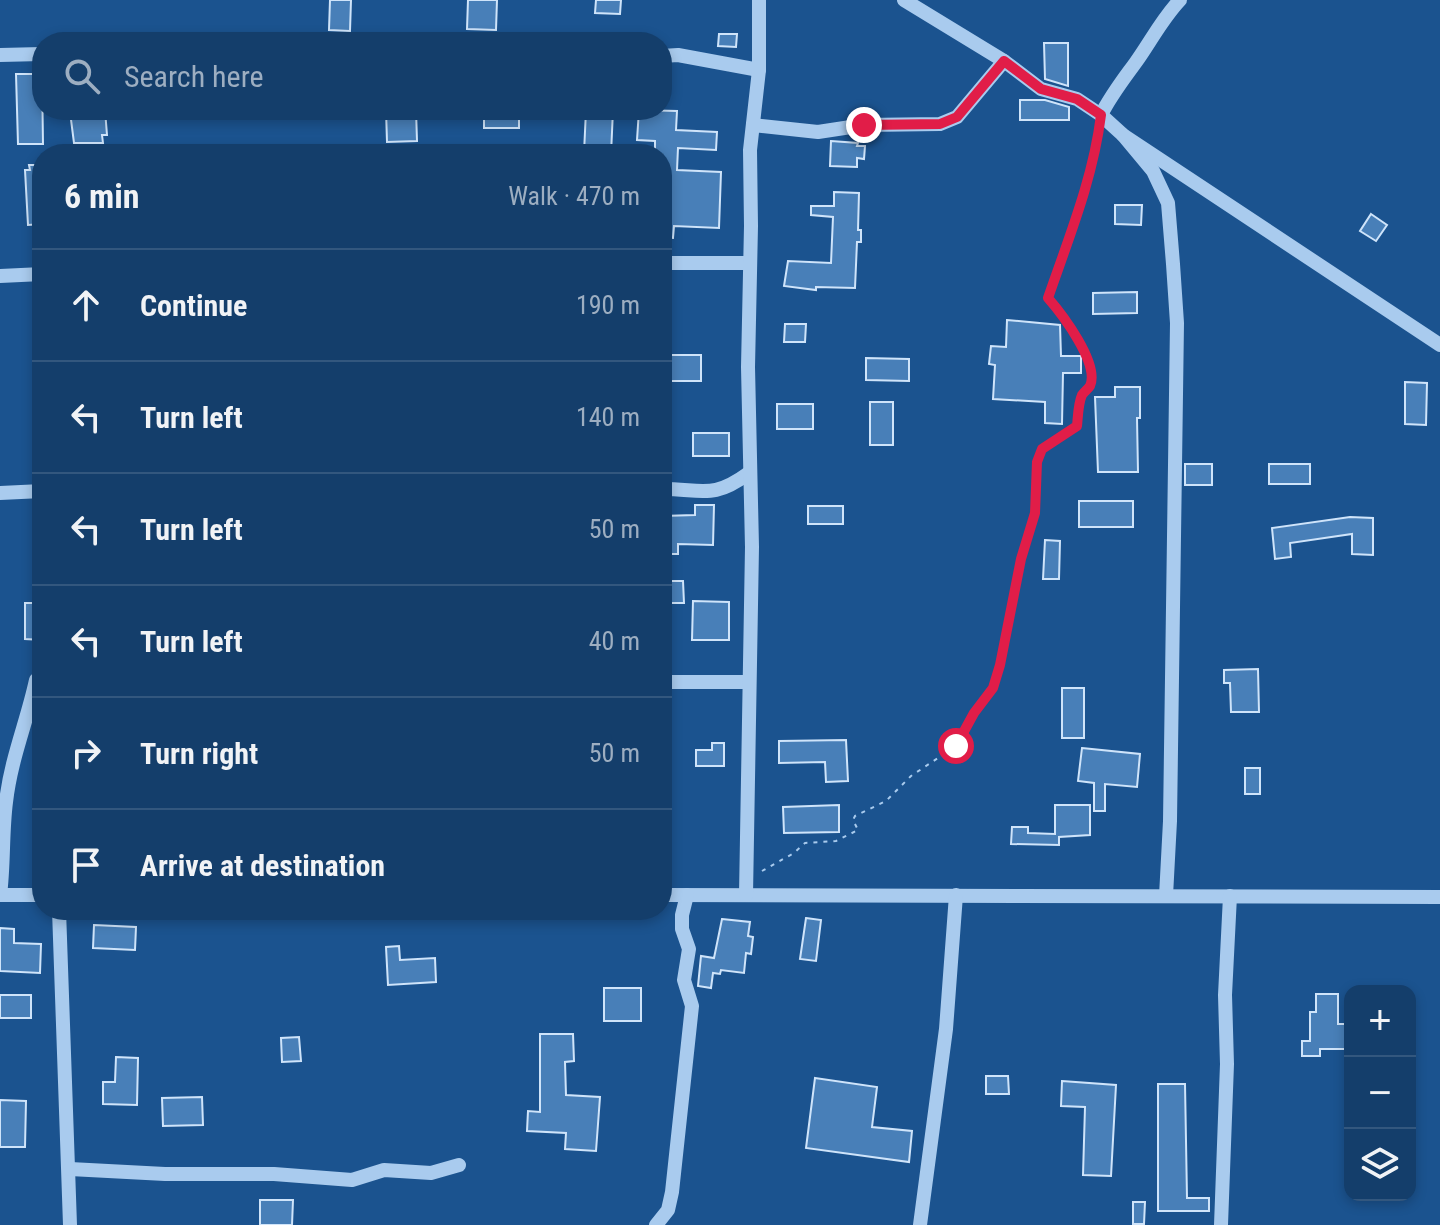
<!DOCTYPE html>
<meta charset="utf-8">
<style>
body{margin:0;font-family:"Roboto Condensed",sans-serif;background:#1d4571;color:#f1f3f6}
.controls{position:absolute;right:24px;bottom:24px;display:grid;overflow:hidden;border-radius:16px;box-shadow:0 4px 12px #0003}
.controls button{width:72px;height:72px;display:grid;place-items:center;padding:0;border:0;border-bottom:2px solid #33577e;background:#143e6b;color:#f1f3f6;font:40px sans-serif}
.stop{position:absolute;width:24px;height:24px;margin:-18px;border:6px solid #e11d48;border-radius:50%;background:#fff}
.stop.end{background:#e11d48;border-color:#fff;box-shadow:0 2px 8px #0008}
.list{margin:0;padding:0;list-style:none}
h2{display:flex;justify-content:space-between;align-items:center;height:104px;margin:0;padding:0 32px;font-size:34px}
h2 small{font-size:26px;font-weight:400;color:#9daec1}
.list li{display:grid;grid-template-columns:52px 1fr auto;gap:24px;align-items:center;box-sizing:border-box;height:112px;padding:0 32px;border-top:2px solid #33577e}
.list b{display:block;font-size:30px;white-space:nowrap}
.list em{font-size:26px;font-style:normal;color:#9daec1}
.icon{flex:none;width:44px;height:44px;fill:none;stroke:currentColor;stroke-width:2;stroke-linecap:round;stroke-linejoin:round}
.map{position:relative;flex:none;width:1440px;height:1225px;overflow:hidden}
.search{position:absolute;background:#143e6b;box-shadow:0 4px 12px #0003;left:32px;top:32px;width:640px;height:88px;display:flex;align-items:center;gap:20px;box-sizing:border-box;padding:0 28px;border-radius:32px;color:#9daec1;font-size:30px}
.panel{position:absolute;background:#143e6b;box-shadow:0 4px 12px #0003;left:32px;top:144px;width:640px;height:776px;border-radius:32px}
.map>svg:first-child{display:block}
.building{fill:#487fb8;stroke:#cfe4fa;stroke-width:2}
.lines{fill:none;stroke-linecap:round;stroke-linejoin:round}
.path{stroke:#a9cbee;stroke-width:2;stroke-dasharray:4 6;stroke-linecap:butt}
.minor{stroke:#a9cbee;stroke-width:14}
.route{stroke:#e11d48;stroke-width:10}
</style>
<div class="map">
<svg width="1440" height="1225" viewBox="0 0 1440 1225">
<rect width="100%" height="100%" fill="#1b538f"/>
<g class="building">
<polygon points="330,0 351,0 350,31 329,30"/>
<polygon points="468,0 497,0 496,30 467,29"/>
<polygon points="596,0 621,0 620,14 595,13"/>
<polygon points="719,34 737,34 736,47 718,46"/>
<polygon points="1044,43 1068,43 1068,86 1045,79"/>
<polygon points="16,74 42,74 43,144 18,144"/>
<polygon points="1020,100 1045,100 1069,107 1069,120 1020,120"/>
<polygon points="75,110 105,110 107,135 102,135 103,143 74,143 70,112"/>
<polygon points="386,110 416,110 417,141 387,142"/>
<polygon points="484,110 519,112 519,128 484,128"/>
<polygon points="586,110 613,110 611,154 584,153"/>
<polygon points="639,110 677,111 676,130 717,132 716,150 678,148 677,170 721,172 719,228 674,226 673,238 662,237 662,154 655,153 655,141 637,140"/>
<polygon points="831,141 858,143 857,146 865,146 864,159 857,158 857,167 830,166"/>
<polygon points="29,165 42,165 42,224 28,225 25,170 30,170"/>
<polygon points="834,192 859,193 858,230 861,230 861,242 857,242 855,288 816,287 816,290 784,286 788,261 831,263 833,217 811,215 811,206 834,206"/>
<polygon points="1115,205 1142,205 1141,225 1115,224"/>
<polygon points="1371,214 1387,225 1376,241 1360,231"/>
<polygon points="1137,292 1137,313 1093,314 1093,293"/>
<polygon points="1007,320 1060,325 1061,356 1081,356 1081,373 1063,373 1062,424 1045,423 1045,402 993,399 995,365 989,364 991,346 1006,347"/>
<polygon points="785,324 806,324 805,342 784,342"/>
<rect x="662" y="355" width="39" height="26"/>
<polygon points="866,358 909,359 909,381 866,380"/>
<polygon points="1405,382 1427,383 1426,425 1405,424"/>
<polygon points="1115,387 1140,387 1140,418 1137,418 1138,472 1098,472 1095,397 1115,397"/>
<rect x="870" y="402" width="23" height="43"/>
<rect x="777" y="404" width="36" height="25"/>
<rect x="693" y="433" width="36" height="23"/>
<rect x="1185" y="464" width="27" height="21"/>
<rect x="1269" y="464" width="41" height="20"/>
<rect x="1079" y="501" width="54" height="26"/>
<polygon points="695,505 714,505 713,545 678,544 678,554 662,554 662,516 695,515"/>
<rect x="808" y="506" width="35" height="18"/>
<polygon points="1350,517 1373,518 1373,555 1352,554 1352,534 1290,543 1291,557 1275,559 1272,528"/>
<polygon points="1045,540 1060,541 1059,579 1043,579"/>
<polygon points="666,581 683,581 684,603 667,603"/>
<polygon points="693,601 729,602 729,640 692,640"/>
<polygon points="25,603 42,603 42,640 25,639"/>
<polygon points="1258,669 1259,712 1231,712 1230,683 1224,683 1224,670"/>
<rect x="1062" y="688" width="22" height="50"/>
<polygon points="846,740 848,781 826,782 825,762 779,763 779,741"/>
<polygon points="712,743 724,743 724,766 696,766 696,750 712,750"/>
<polygon points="1082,748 1140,754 1137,787 1105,784 1105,811 1094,811 1094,783 1078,781"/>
<rect x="1245" y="768" width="15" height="26"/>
<polygon points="839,805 839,832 784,833 783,807"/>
<polygon points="1055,805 1090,805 1090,835 1059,837 1059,845 1011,844 1012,827 1028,827 1028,833 1055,834"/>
<polygon points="806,918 821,920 816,961 800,959"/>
<polygon points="722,919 750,922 748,936 753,937 751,954 746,953 744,973 721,970 720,974 713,973 711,988 698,986 701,956 714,958"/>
<polygon points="94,925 136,927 135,950 93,948"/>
<polygon points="0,928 14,929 14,943 41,944 40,973 0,971"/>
<polygon points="399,946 400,960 435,958 436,982 388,985 386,947"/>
<rect x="604" y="988" width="37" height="33"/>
<polygon points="1316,994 1338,994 1338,1024 1350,1024 1350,1049 1320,1049 1320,1056 1302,1056 1302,1041 1310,1041 1310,1012 1316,1012"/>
<rect x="0" y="995" width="31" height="23"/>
<polygon points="540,1034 573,1034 574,1061 565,1062 566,1095 600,1097 596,1151 565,1149 566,1133 527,1131 528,1111 540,1112"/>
<polygon points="299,1037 301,1061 282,1062 281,1038"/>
<polygon points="116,1057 138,1058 137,1105 103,1104 103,1082 115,1082"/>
<polygon points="986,1076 1008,1076 1009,1094 986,1094"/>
<polygon points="815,1078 877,1087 872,1127 912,1131 909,1162 806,1148"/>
<polygon points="1062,1081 1116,1085 1111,1176 1083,1175 1085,1107 1061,1106"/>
<polygon points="1158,1084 1185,1084 1187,1198 1209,1198 1209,1211 1158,1211"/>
<polygon points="202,1097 203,1125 163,1126 162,1098"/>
<polygon points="0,1100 26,1101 25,1147 0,1147"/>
<polygon points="260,1200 293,1200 292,1225 260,1225"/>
<polygon points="1133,1202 1145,1202 1144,1224 1133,1224"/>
</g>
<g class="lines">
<path class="path" d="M762,871L794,853L805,843L836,841L858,830L853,820L855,816L886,801L911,776L956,746L974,713L993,688L1021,559L1035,513L1037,462L1042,449L1077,426C1078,418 1078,408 1080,400C1082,394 1088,390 1090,384C1098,361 1062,315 1048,298L1086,189L1099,131"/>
<g class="minor">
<polyline points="904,0 1004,61 1041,89 1077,99 1101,115 1123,135 1440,345"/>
<polyline points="0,55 42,54"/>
<polyline points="662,56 678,55 759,70"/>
<path d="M1101,115C1111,95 1123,80 1136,62C1151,41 1162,19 1180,0"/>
<polyline points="753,125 818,132 864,125 940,124 957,117 1004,61"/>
<polyline points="1123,135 1153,171 1168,203 1173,264 1177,323 1170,821 1166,896"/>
<polyline points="662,263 750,263"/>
<polyline points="0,276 42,274"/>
<path d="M662,489C703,489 712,500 749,473"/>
<polyline points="0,493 42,491"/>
<polyline points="662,682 748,682"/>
<path d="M0,895C4,864 2,833 6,802C11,758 27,722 36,680"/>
<polyline points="0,895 42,895"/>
<polyline points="662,895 1440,897"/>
<polyline points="746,895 752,547 748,367 751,226 750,150 759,70 759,0"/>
<polyline points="59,910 70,1225"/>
<polyline points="70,1169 165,1174 274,1174 352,1180 384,1170 431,1173 459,1165"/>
<polyline points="656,1225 668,1210 672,1192 692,1006 684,980 689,949 682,929 682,915 687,895"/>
<polyline points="920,1225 946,1029 956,895"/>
<polyline points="1221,1225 1227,1064 1225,995 1230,896"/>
</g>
</g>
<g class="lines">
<path class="route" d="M864,125L940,124L957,117L1004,61L1041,89L1077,99L1101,115C1093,179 1069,237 1048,298C1062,314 1100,364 1090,386C1088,389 1084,392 1082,395C1078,404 1078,417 1077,426L1042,449L1037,462L1035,513L1021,559L1000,665L993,688L974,713L956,746"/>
</g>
</svg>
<div class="controls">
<button>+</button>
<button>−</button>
<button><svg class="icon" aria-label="layers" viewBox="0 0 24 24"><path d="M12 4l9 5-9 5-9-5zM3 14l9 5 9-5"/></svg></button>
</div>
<div class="stop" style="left:956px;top:746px"></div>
<div class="stop end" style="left:864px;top:125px"></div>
<div class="search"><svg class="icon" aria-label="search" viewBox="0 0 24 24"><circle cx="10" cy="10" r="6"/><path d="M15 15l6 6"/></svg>Search here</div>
<section class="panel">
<h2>6 min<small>Walk · 470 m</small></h2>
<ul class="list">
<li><svg class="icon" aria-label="ahead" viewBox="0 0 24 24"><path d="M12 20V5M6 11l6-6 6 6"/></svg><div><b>Continue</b></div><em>190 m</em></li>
<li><svg class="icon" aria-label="left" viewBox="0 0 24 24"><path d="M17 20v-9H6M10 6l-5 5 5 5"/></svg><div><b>Turn left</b></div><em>140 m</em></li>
<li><svg class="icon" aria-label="left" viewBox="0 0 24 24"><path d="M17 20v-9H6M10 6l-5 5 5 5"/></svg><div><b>Turn left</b></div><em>50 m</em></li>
<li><svg class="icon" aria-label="left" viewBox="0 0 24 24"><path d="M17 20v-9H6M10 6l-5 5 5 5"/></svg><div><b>Turn left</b></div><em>40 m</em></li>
<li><svg class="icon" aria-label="right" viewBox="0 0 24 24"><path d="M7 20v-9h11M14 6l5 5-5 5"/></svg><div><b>Turn right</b></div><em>50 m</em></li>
<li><svg class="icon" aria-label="arrive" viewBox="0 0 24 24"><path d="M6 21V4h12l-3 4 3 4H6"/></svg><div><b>Arrive at destination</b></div></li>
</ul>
</section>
</div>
